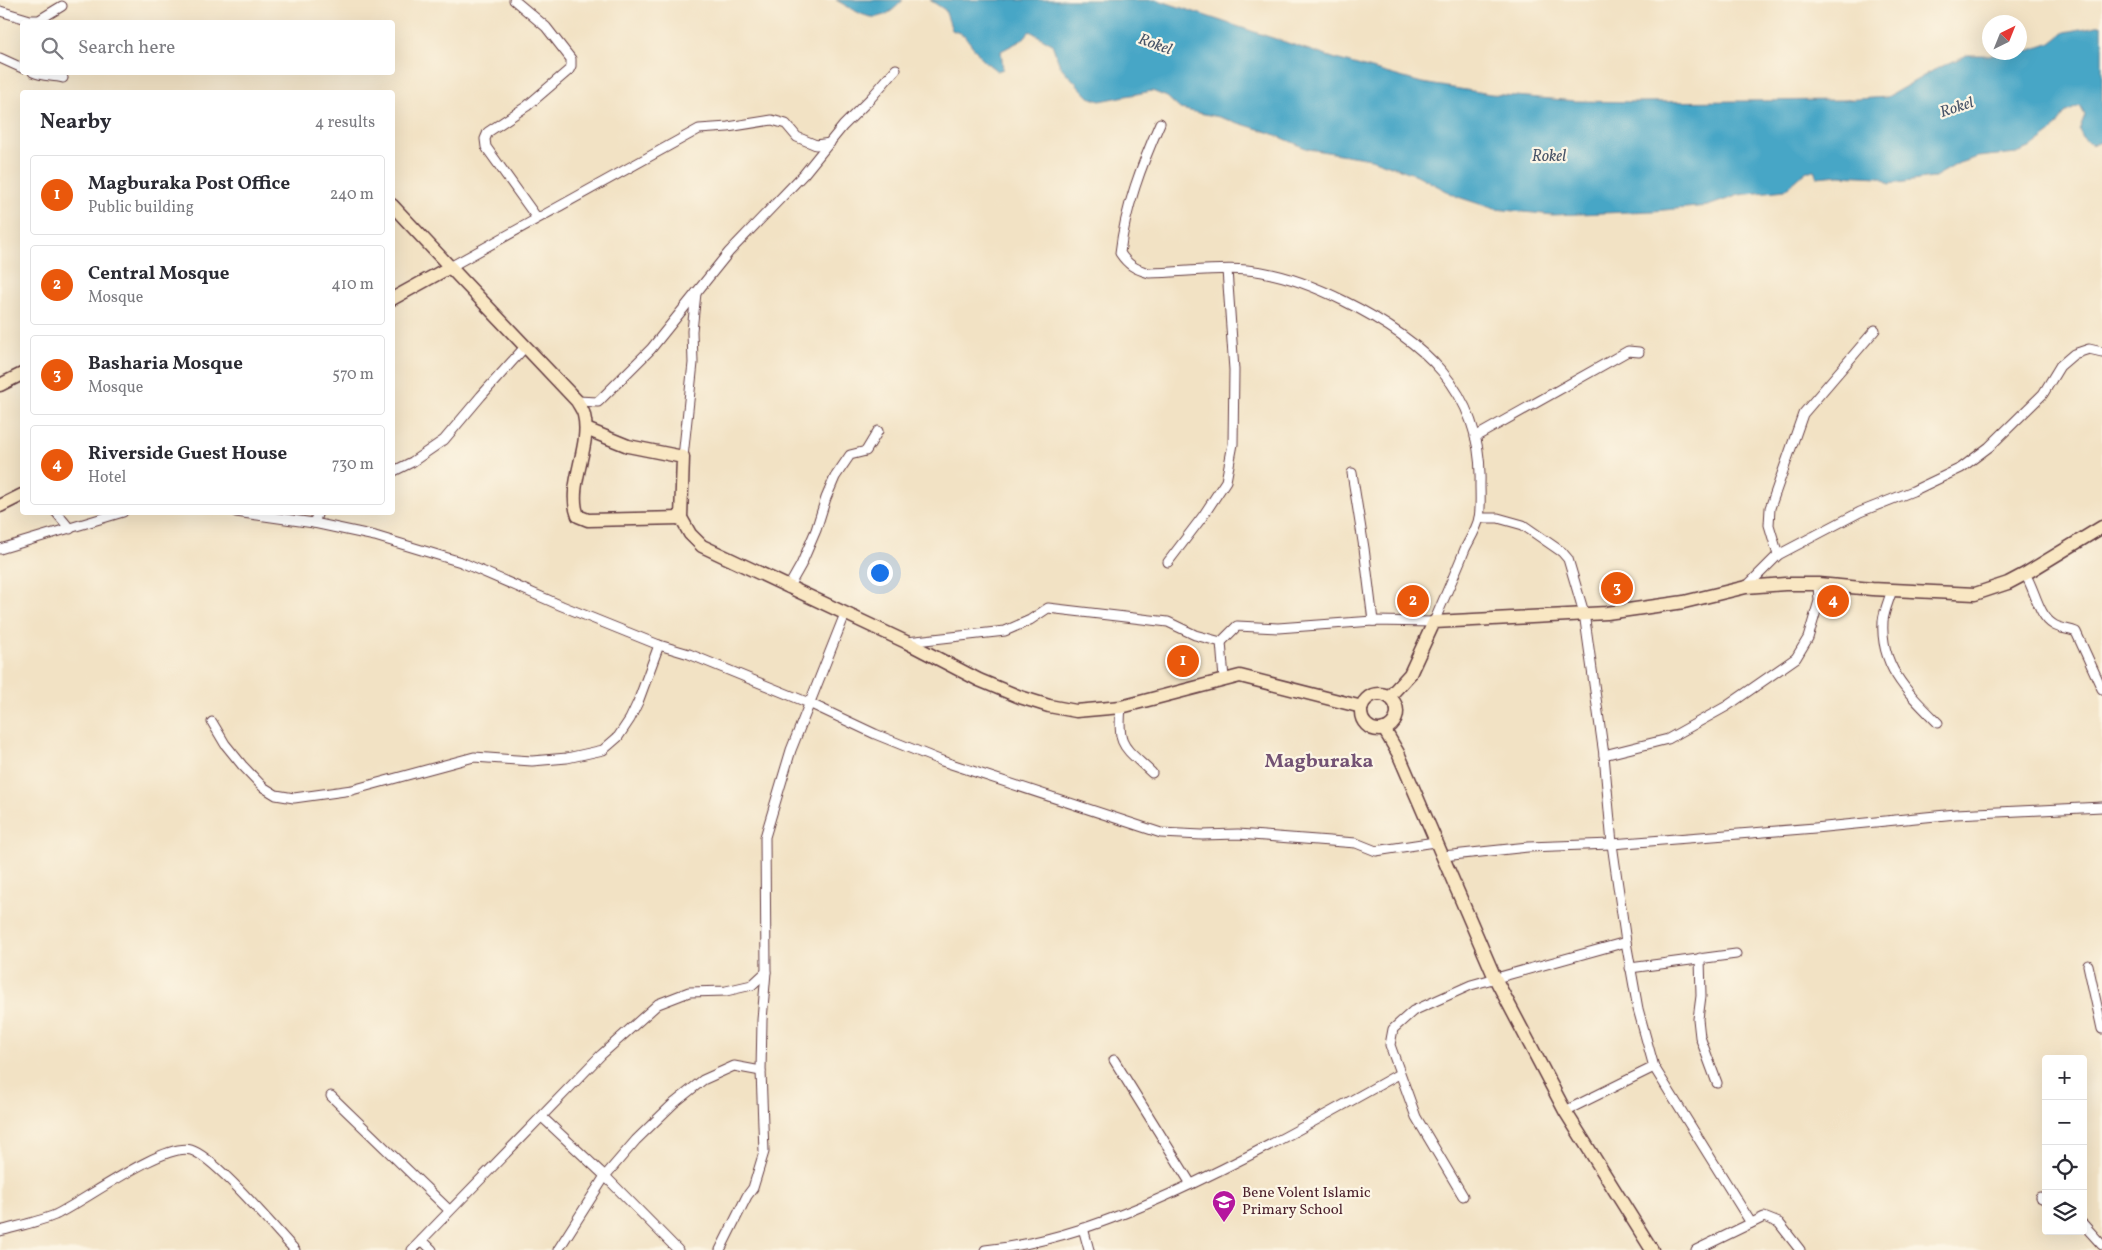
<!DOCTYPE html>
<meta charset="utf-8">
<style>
body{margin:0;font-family:Vollkorn,serif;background:#f2f2f3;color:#2b2b33}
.controls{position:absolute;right:15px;bottom:15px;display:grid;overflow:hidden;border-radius:5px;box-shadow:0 5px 20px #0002}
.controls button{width:45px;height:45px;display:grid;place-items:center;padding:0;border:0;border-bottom:1px solid #e1e1e2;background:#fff;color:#2b2b33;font:25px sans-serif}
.compass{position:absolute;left:1982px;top:15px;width:45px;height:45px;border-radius:50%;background:#fff;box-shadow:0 5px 20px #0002;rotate:43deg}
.you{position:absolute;left:879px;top:572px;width:18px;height:18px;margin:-12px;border:4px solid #fff;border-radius:50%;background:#1a73e8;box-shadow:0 0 0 8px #1a73e833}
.badge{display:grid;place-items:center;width:32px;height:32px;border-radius:50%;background:#ea580c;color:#fff;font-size:16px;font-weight:700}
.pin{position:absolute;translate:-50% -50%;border:2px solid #fff;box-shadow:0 1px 5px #0006}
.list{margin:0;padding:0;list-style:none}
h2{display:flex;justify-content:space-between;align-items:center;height:65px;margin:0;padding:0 20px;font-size:21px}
h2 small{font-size:16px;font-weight:400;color:#7c7c81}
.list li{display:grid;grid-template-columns:32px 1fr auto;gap:15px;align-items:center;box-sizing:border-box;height:80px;margin:0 10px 10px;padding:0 10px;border:1px solid #e1e1e2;border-radius:5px}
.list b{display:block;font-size:19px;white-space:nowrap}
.list p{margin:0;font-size:16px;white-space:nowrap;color:#7c7c81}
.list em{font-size:16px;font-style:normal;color:#7c7c81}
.icon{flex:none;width:28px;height:28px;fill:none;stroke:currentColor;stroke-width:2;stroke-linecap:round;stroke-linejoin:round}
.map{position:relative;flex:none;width:2102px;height:1250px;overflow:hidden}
.search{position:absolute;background:#fff;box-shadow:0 5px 20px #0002;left:20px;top:20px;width:375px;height:55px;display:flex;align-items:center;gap:12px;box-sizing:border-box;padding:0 18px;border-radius:5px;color:#7c7c81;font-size:19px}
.panel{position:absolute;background:#fff;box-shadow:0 5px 20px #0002;left:20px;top:90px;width:375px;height:425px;border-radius:5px}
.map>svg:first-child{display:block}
.water{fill:#47a6c6;stroke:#486278}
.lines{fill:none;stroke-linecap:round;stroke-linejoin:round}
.street-casing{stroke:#633c42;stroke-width:11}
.secondary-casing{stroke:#633c42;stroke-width:15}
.street{stroke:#fff;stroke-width:9}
.secondary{stroke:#f9e7c3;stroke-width:12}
.labels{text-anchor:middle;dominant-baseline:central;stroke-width:4.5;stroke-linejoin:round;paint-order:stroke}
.poi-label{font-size:15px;fill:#4a1f2b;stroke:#fcf5e5;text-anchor:start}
.water-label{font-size:16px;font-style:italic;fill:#495569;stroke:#fcf5e5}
.district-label{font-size:20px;font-weight:bold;fill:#735274;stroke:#fcf5e5}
</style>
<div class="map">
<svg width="2102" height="1250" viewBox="0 0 2102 1250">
<rect width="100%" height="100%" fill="#fcf5e5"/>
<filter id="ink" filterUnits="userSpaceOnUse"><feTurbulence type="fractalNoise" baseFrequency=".02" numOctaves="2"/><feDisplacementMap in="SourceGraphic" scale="10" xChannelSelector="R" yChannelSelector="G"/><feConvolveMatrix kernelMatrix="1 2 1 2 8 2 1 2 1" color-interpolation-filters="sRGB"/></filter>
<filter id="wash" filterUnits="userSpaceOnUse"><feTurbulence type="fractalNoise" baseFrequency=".0096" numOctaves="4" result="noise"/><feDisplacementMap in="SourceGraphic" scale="20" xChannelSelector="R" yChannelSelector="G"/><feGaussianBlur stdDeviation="1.12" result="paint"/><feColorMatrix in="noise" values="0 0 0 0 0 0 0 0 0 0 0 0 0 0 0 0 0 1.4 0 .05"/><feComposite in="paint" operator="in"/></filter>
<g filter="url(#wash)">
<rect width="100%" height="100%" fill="#f2e2c4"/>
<g class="water">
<path d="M836,0H903C877,29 865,16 836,0Z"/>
<polygon points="930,0 1158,0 1336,59 1422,83 1491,94 1576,101 1637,102 1844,100 1887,97 1934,70 1967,55 2016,55 2051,43 2065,32 2102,25 2102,142 2092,145 2083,138 2079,130 2085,115 2080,106 2066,112 2052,132 2032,147 2017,153 1978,157 1959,163 1933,178 1890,184 1880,177 1839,175 1817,177 1814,171 1807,171 1785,190 1739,195 1708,206 1653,211 1553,215 1495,209 1458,197 1417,175 1371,159 1308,149 1271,133 1219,117 1180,109 1167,97 1152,91 1100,101 1089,97 1060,66 1052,44 1030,31 1022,40 1001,51 1003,69 997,71 983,60 964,35 952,30 945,10"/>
</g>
</g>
<g filter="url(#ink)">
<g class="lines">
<g class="street-casing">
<g id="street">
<polyline points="514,0 546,27 571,59 571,66 569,70 527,106 488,132 485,139 486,147 537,218"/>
<polyline points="0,11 30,20 39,20 62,6"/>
<polyline points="0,58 22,68"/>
<path d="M33,72C43,77 53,75 63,78"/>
<path d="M1160,123C1142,164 1125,208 1120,253C1128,265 1135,269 1149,273C1181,273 1215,267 1247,270C1281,273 1314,286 1344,301C1421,339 1483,390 1480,484C1480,494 1481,507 1479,518C1477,528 1470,539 1465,549C1455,574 1444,598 1434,622L1373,621L1278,628L1237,626L1221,642"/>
<polyline points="450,267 699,129 728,127 772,120 786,124 797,137 816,145 830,143"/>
<polyline points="577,401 598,402 651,349 729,252 804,174 843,126 870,99 896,69"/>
<polyline points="1475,437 1628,351 1639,352"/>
<polyline points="683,457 693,363 692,331 696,293"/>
<polyline points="392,472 412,462 444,440 481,396 525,347"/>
<polyline points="1352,473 1364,548 1373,621"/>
<polyline points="56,512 70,529"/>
<polyline points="236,512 314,523 375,536 461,562 562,606 659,645 689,654 809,703 875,734 942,761 1161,833 1202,835 1238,834 1356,843 1376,851 1435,842"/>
<polyline points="1479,518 1498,518 1523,525 1562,552 1568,559 1584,613 1604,755 1612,844 1626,942 1638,1009 1654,1067 1751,1223"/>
<polyline points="314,523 318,512"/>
<polyline points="0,549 123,512"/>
<polyline points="1778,555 1769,525 1770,508 1803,414 1875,330"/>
<polyline points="1168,562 1203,516 1226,481 1233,444 1234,370 1227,270"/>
<path d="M2025,574C2035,589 2038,616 2054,625C2061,629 2069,629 2076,632L2102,689"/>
<polyline points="1746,587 1778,555 1860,512 1913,491 1961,468 1989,447 2043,394 2060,366 2074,354 2089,349 2102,352"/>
<polyline points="788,588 801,565 816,530 826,498 835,477 850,455 866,451 878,431"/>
<path d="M1892,590C1889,600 1884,611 1883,621C1880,667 1908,693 1938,723"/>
<polyline points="907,642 1005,631 1030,620 1048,608 1168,622 1195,635 1221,642 1224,679"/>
<path d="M1121,707C1117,748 1124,746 1152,773"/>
<polyline points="212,722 225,744 242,765 263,787 276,795 294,798 352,790 474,757 532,761 567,758 603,750 618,737 630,719 638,702 659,645"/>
<polyline points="1604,755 1668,739 1727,706 1796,658 1808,638 1819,601 1818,584"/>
<polyline points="1443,856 1528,847 1612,844 1815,828 1956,814 2102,807"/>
<polyline points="1700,958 1701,996 1698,1019 1700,1037 1717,1083"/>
<polyline points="2088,965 2102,1029"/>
<polyline points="1630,968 1736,954"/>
<polyline points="1114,1060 1191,1184"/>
<polyline points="331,1096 449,1210"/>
<polyline points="1565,1111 1654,1067"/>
<polyline points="542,1117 605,1176 678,1250"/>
<polyline points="1463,1196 1416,1117 1390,1045 1393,1029 1413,1011 1471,985 1626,942"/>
<polyline points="2040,1197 2046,1200"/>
<polyline points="2083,1224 2102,1245"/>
<polyline points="1083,1228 1089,1250"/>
<path d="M0,1231C18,1226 38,1222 55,1215C83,1202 164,1142 191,1150C215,1157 275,1229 295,1250"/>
<polyline points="422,1240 432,1250"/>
<polyline points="412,1250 601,1055 658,1004 689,992 726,991 752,985 766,972"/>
<polyline points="558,1250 605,1176 636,1140 673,1104 703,1080 734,1066 761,1071"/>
<polyline points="720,1250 747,1196 753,1188 764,1152 761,1071 762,1020 766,972 765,837 791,750 845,614"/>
<path d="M985,1250C1049,1244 1112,1220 1170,1194C1249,1158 1324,1116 1399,1074"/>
<polyline points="1696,1250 1764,1217 1779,1223 1800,1250"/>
</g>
</g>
<g class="secondary-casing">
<g id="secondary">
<polyline points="392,205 450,267"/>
<path d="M392,299L450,267L577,401C579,405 583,410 584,415C592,446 566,486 578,516L588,520L681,518"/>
<polyline points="0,385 22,374"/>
<polyline points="586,429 628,446 683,457 681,518 690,534 702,546 906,642 979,680 1020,697 1049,706 1076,711 1121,707 1240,676 1362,707"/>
<polyline points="0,506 22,495"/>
<circle cx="1379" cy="712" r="18"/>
<polyline points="1389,697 1410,674 1434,622 1607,613 1684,602 1746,587 1785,584 1818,584 1872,589 1975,594 2008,583 2025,574 2102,527"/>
<polyline points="1384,729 1398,753 1495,978 1565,1111 1652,1250"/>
</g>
</g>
<use href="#street" class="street"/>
<use href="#secondary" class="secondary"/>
</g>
</g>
<defs>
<g id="school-pin" transform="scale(1.25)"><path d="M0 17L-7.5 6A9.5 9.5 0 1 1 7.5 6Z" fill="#b5179e" stroke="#fcf5e5"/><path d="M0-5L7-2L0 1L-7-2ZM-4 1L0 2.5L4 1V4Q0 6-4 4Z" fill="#fff"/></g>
</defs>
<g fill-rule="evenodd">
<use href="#school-pin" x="1224" y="1202"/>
</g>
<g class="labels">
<g class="poi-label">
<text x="1242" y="1193">Bene Volent Islamic<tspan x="1242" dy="17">Primary School</tspan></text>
</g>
<g class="water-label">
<text transform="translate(1155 45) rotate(20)">Rokel</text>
<text transform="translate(1957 108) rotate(-18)">Rokel</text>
<text x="1549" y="157">Rokel</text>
</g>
<g class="district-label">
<text x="1319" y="762">Magburaka</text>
</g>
</g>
</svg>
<div class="controls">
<button>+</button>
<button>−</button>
<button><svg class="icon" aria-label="locate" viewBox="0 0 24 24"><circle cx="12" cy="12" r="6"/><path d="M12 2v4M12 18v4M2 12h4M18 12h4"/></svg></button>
<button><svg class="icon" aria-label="layers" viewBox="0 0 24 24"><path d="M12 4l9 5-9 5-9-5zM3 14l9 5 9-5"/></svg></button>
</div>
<svg class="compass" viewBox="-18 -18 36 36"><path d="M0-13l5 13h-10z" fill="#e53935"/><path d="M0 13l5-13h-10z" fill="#7c7c81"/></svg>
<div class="you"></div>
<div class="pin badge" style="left:1183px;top:661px">1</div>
<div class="pin badge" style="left:1413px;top:601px">2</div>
<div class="pin badge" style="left:1617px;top:588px">3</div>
<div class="pin badge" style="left:1833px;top:601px">4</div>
<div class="search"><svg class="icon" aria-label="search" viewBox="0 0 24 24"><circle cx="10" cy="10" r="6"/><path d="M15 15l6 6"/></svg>Search here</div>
<section class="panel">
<h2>Nearby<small>4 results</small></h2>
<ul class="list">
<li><span class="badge">1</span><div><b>Magburaka Post Office</b><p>Public building</p></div><em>240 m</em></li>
<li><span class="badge">2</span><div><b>Central Mosque</b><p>Mosque</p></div><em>410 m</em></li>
<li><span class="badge">3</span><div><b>Basharia Mosque</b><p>Mosque</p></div><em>570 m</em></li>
<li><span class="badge">4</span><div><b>Riverside Guest House</b><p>Hotel</p></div><em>730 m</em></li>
</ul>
</section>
</div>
